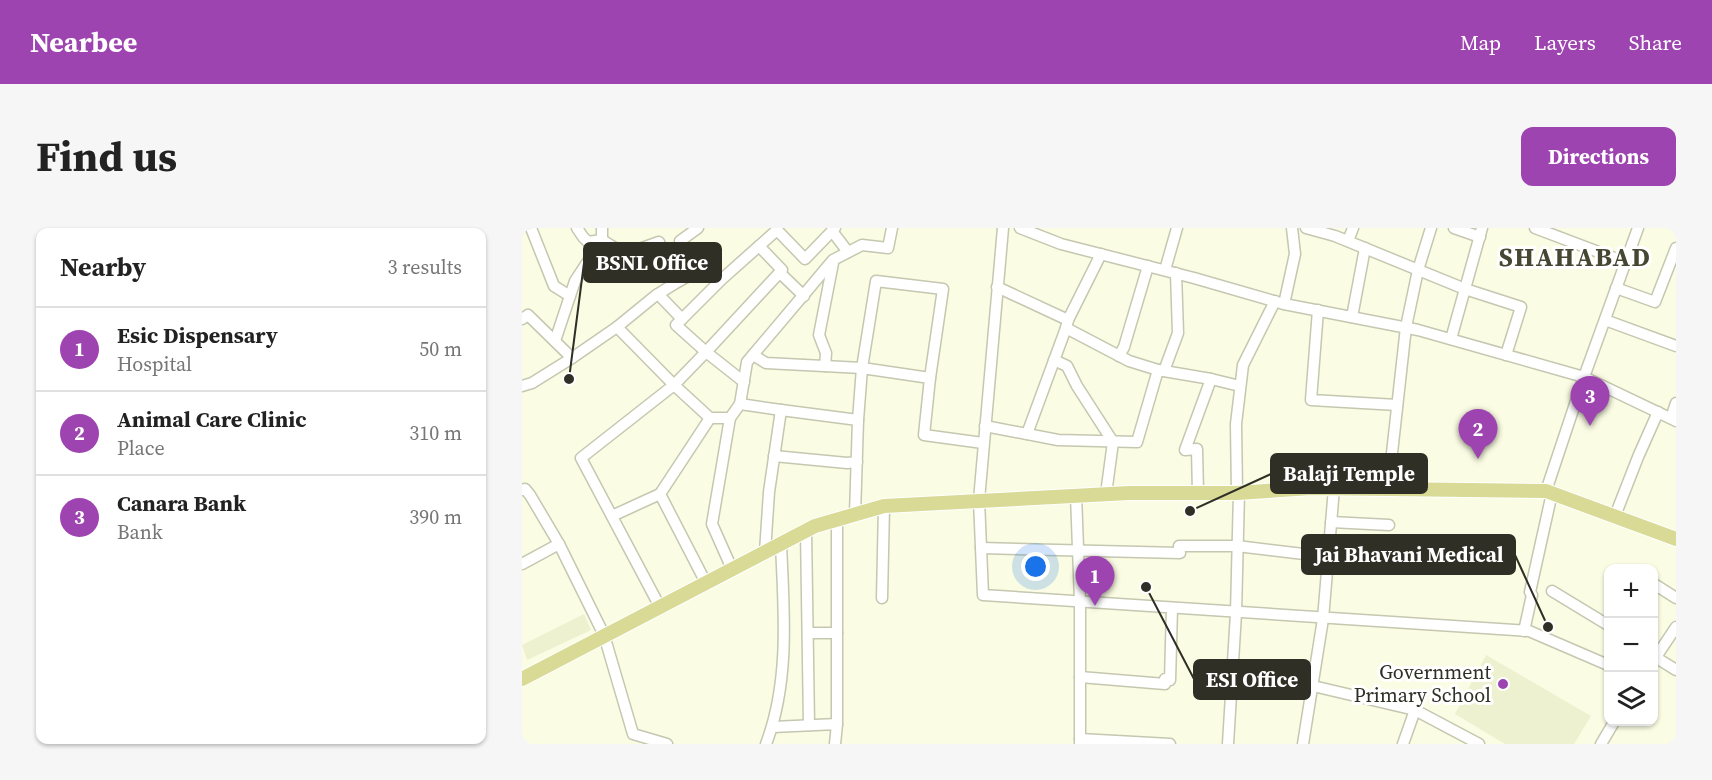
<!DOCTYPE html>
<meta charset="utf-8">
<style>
body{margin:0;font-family:"Source Serif 4",serif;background:#f6f6f6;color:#222}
.controls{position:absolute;right:18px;bottom:18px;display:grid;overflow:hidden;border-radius:12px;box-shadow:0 2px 4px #0004}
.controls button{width:54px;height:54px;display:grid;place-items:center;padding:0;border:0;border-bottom:2px solid #e0e0e0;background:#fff;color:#222;font:30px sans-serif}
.you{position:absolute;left:514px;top:339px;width:21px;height:21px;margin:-15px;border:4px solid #fff;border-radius:50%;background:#1a73e8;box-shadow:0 0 0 9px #1a73e833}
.badge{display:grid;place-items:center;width:39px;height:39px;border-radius:50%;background:#9e44b0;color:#fff;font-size:20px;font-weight:700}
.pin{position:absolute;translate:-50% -50px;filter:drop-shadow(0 2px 3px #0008)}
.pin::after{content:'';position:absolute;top:32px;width:21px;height:18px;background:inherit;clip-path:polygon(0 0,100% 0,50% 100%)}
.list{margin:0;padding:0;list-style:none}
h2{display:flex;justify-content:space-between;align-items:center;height:78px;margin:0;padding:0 24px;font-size:26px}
h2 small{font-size:20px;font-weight:400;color:#767676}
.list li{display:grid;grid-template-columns:39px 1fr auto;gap:18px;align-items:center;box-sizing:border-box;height:84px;padding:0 24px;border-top:2px solid #e0e0e0}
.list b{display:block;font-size:22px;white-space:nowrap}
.list p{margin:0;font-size:20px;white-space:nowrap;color:#767676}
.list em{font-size:20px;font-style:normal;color:#767676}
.icon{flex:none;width:33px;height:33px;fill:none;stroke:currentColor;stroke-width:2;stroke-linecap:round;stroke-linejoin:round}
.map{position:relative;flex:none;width:1154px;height:516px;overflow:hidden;border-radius:12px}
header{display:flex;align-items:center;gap:36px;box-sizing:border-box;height:84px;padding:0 30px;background:#9e44b0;color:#fff}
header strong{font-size:28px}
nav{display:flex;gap:33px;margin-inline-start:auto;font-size:21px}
.intro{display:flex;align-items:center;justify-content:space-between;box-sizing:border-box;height:144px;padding:0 36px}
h1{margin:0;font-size:42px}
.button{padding:15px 27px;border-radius:12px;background:#9e44b0;color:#fff;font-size:21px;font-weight:700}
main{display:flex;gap:36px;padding:0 36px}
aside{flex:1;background:#fff;border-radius:12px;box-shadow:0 2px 4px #0004}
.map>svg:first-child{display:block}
.built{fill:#eef1d0}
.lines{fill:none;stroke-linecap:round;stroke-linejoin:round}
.minor-casing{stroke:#c5c7b0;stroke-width:13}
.major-casing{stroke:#fff;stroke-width:16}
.minor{stroke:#fff;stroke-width:10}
.major{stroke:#d8da95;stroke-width:14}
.poi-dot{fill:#9e44b0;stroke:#fff;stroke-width:2}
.labels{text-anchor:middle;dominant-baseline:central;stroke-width:6;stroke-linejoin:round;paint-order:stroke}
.poi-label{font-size:20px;fill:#2f2f26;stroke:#fff;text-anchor:end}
.district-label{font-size:26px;font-weight:bold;letter-spacing:1.5px;fill:#454732;stroke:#fff}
.leader{fill:none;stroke:#2f2f26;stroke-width:2}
.callout-dot{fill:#2f2f26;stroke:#fff;stroke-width:2}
.callout{fill:#2f2f26;stroke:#2f2f26;stroke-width:2}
.callout-label{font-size:21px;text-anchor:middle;font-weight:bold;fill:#fff}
</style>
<header>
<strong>Nearbee</strong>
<nav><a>Map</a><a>Layers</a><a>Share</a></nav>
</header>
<div class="intro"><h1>Find us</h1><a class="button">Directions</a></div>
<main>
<aside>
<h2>Nearby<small>3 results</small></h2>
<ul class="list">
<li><span class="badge">1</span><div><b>Esic Dispensary</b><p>Hospital</p></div><em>50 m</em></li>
<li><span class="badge">2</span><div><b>Animal Care Clinic</b><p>Place</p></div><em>310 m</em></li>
<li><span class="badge">3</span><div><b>Canara Bank</b><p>Bank</p></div><em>390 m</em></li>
</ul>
</aside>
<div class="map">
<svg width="1154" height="516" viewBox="0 0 1154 516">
<rect width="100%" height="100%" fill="#fafce3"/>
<g class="built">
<polygon points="62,386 69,402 5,432 0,417"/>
<polygon points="964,427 1069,488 1052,516 983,516 933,486"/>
</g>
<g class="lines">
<g class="minor-casing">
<g id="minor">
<polyline points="9,0 32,58 48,68"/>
<polyline points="481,0 457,272 461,367 1007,403 1086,437"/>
<polyline points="498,0 539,16 672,50 762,76 896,102 1062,149 1154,193"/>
<polyline points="784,0 813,8 943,61 999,79 984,127"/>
<polyline points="932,0 958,9"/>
<polyline points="1013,0 1103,34"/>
<polyline points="310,3 326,24"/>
<polyline points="826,13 831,0"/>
<polyline points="643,42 655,0"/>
<polyline points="258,45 282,68"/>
<polyline points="152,56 168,47 158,13 176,0"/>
<polyline points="1094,60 1133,74 1154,20"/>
<polyline points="136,66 160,91 200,51 255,2 283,31 313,0"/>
<polyline points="762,76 773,26 770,0"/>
<polyline points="796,82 789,172 875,177"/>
<polyline points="830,89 843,20"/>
<polyline points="0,91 6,87 50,130"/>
<polyline points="160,91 154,97 184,124 260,42 237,18"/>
<polyline points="546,92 579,26"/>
<polyline points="1083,92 1154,118"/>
<polyline points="95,99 152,157 188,190 208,190 218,176 259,182"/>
<polyline points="929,111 960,0"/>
<polyline points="33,113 53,53 80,12 80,0"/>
<polyline points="231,127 244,135 340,140 354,53 421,61 408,150"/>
<polyline points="597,128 602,119 626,38"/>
<polyline points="532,132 545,138 555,158 591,214 584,266"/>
<polyline points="303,138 304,125 297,107 311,35"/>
<polyline points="636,142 689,151 663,222 675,221 676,265"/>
<polyline points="642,143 656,105 654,45"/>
<polyline points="689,151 718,158"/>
<polyline points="0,158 10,155 50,130 95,99 133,68 152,56 137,14 103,26 80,12 66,14 61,9 55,0"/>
<polyline points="218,176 225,134 311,32 340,17 366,20 370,0"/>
<polyline points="208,190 190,296 210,341"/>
<polyline points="1149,190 1154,175"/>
<polyline points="336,192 340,140 408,150 402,207 461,215"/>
<polyline points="463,198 536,212 615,214 636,142 607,133 544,100 546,92 475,59"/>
<polyline points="505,206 544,100"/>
<polyline points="252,228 325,235 335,234"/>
<polyline points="866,261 884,99 896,42 909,0"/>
<polyline points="0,262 3,261 8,267 37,316 82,407 111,506 145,516"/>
<polyline points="1024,263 1062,149 1116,0"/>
<polyline points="715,265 714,196 721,137 753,73"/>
<polyline points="554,267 558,373 558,516"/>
<polyline points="90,288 138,266"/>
<polyline points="1093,288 1116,229 1136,184"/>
<polyline points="809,294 867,297"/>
<polyline points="284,302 287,497"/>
<polyline points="459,320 658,325 657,318 715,318 807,329"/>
<polyline points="243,324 247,264 259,182 336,192 333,287"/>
<polyline points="0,336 37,316"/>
<polyline points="184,355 138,266 188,190"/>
<polyline points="1132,356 1154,370"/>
<polyline points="1030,363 1086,397"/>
<polyline points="360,370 362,278"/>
<polyline points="138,379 59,230 152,157 184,124 222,154"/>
<polyline points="1002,403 1010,367 1008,364 1030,265"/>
<polyline points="286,405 315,405"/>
<polyline points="1133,429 1154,442"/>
<polyline points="1132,432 1154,399"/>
<polyline points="558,449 643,456 643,451 648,452 650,380"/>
<polyline points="791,458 893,482"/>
<polyline points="315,496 315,292"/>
<polyline points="251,499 315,496 313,516"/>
<polyline points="558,511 648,516"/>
<path d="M244,516C268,453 262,383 259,317"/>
<polyline points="706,516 714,385 717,264"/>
<polyline points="781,516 801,391 812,260"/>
<polyline points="881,516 893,482 957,516"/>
<polyline points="1079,516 1092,494"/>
</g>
</g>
<g class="major-casing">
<polyline id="major" points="0,451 293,298 362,278 607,265 715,265 789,260 1024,263 1154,311"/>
</g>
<use href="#minor" class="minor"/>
<use href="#major" class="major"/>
</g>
<circle class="poi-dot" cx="981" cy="456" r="6"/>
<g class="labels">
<g class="poi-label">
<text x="969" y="444">Government<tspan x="969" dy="23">Primary School</tspan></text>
</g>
<g class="district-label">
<text x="1053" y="29">SHAHABAD</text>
</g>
</g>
<path class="leader" d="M47 151L62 35M668 283L749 246M1026 399L993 327M624 359L672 451"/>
<g class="callout-dot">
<circle cx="47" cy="151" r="6"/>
<circle cx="668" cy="283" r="6"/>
<circle cx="1026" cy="399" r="6"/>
<circle cx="624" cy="359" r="6"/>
</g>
<g class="callout">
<rect x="62" y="15" width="137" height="39" rx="6"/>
<rect x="749" y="226" width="156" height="39" rx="6"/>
<rect x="780" y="307" width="213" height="39" rx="6"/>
<rect x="672" y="432" width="116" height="39" rx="6"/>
</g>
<g class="callout-label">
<text x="130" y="42">BSNL Office</text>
<text x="827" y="253">Balaji Temple</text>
<text x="887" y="334">Jai Bhavani Medical</text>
<text x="730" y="459">ESI Office</text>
</g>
</svg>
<div class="controls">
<button>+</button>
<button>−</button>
<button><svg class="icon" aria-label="layers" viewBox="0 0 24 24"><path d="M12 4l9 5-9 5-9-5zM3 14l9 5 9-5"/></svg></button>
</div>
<div class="you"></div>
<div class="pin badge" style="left:573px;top:378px">1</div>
<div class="pin badge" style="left:956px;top:231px">2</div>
<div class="pin badge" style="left:1068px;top:198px">3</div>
</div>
</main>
